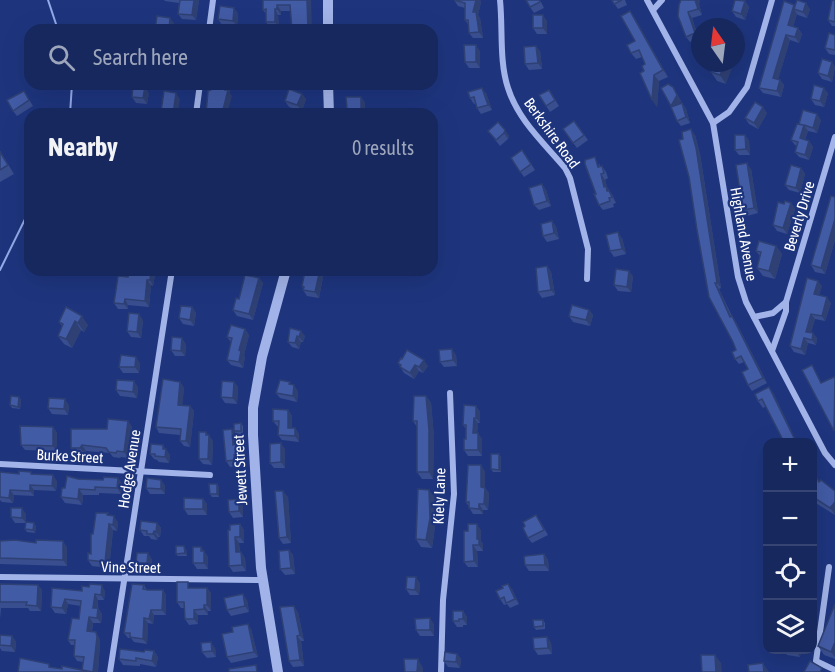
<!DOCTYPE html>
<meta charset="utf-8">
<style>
body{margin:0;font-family:"Asap Condensed",sans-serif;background:#1f3064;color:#f1f3f6}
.controls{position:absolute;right:18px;bottom:18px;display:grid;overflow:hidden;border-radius:12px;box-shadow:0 6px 24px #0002}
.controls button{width:54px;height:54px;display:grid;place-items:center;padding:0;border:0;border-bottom:2px solid #354473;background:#16285e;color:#f1f3f6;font:30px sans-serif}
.compass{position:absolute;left:691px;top:18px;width:54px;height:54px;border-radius:50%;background:#16285e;box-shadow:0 6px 24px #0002;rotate:346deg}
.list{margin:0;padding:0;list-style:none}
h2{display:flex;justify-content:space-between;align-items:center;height:78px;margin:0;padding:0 24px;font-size:26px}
h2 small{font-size:20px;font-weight:400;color:#9ea6bc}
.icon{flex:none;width:33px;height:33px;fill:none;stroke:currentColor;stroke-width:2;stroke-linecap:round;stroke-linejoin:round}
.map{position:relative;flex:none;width:835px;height:672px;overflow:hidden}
.search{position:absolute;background:#16285e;box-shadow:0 6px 24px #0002;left:24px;top:24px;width:414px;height:66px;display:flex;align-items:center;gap:15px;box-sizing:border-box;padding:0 21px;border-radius:18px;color:#9ea6bc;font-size:22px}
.panel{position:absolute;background:#16285e;box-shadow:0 6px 24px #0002;left:24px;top:108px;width:414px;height:168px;border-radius:18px}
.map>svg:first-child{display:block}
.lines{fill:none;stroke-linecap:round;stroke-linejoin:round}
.stream{stroke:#94abe9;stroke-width:2}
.minor{stroke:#a1b3e8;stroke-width:6}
.tertiary{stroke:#a1b3e8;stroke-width:10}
.wall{fill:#394e8e}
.shaded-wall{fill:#2e4074}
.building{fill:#425ba5;stroke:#2e4074;stroke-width:1.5}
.labels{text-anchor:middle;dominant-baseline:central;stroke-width:4.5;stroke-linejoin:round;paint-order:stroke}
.street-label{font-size:15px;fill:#fff;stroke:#1e357e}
</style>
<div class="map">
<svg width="835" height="672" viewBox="0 0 835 672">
<rect width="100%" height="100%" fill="#1e357e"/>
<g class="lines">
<g class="stream">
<polyline points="48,0 58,30"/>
<polyline points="70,114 72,84"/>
<polyline points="0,270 30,209"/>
</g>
<g class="minor">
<path d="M500,0C503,29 499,61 508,88C518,120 544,143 565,168L570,178L588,249L587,279"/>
<polyline points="647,0 713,123 738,277 746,302 825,453 835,465"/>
<polyline points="653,10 662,0"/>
<polyline points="209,30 213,0"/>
<polyline points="196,114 200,84"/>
<polyline points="713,123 729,112 747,87 772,0"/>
<polyline points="754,317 773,313 786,302"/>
<polyline points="772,351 786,311 786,302 835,137"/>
<polyline points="0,464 210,475"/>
<polyline points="829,567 816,661 835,670"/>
<polyline points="0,577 262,580"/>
<polyline points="110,672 172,270"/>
<polyline points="441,672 443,600 454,494 450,393"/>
</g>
<g class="tertiary">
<polyline points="328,0 328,30"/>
<polyline points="328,84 329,114"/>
<polyline points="278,672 261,568 253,435 253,408 262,357 286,270"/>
</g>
</g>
<g class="wall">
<polygon points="164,0 199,0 196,20 182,19 178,14 179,3 165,1"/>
<polygon points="263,0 311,0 291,11 281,11 281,15 278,15 279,28 270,28 266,22 266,14 263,10"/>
<polygon points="454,0 480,0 481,2 478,15 480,18 483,38 473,38 469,33 468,24 465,20 465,8 458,6"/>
<polygon points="540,0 544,8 534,13 530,7"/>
<polygon points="612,0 625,0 627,5 618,9"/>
<polygon points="681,0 700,1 699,4 702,15 692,18 699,39 690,42 686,37"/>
<polygon points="835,0 835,26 832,26 828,20"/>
<polygon points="745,1 749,7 745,20 736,17 732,11"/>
<polygon points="794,5 795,6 810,9 807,18 798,15 797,14 793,27 798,28 802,34 799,43 790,40 778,79 780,80 784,85 781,97 763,93 759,88"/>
<polygon points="630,11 668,77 659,81 657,107 644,71 645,64 642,57 636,59 631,53 635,41"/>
<polygon points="238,13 237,27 222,25 218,19"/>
<polygon points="547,21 547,34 537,34 533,28"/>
<polygon points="835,35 835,55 829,54 825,48"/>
<polygon points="480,51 480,68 469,68 465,62"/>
<polygon points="540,51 542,69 529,70 525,64"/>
<polygon points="832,62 835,67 832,82 822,79 818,73"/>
<polygon points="714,63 726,84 717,81 711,72"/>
<polygon points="673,87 681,101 679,104 682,103 686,109 690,123 681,126 677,121 671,107"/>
<polygon points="549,90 559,106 550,112 546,106"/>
<polygon points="24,91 33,106 17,116 13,111"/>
<polygon points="149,93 147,104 136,103 132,97"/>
<polygon points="486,93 492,110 481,114 477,108 476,103 474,104 470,98"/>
<polygon points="828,93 824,107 815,105 811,99"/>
<polygon points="302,94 306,99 302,111 289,107 285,101"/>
<polygon points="361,97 365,103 365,114 349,114 347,110"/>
<polygon points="767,113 758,129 749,124 745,118"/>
<polygon points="821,120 817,133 808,131 805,140 809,141 813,147 809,160 799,157 795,152 797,146 795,145 791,140 799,125"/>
<polygon points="574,121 588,140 577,148 563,129"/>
<polygon points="498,122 509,136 508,139 500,146 488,131"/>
<polygon points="695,135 700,154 721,288 719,289 732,316 736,322 767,383 752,391 748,385 748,369 744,362 739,364 735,359 736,350 697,230"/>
<polygon points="745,135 749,141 750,155 739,155 735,150"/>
<polygon points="522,150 535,170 524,177 511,158"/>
<polygon points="0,151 14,174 0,182"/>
<polygon points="599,163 600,166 602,166 606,172 608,178 605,180 607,187 613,196 616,203 613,204 614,207 603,210 599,205 596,194"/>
<polygon points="801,168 805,174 800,193 789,190 785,185"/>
<polygon points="751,169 758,213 747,216 743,210"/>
<polygon points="542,184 546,190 551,206 539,210 534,205"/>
<polygon points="835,197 835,240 825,274 815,272 811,265"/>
<polygon points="791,203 795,209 787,234 777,231 773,225 784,204"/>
<polygon points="552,221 556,227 559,239 547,242 543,236"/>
<polygon points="622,238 626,254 614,257 610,251"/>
<polygon points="776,246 782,254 775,279 763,276 757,268 760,256 756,251"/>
<polygon points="547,266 551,272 555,295 542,298 538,292"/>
<polygon points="301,270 323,270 324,272 319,298 307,296 303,290 302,286 304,274"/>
<polygon points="153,272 155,275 153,286 151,285 149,307 128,305 128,309 118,309 114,303 128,277"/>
<polygon points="633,276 631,292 618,291 614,285"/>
<polygon points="259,278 263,283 253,320 237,316 233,310 239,299"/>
<polygon points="822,286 819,295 831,303 825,321 815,319 811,332 817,338 816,345 808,343 805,355 794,352 790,346"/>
<polygon points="66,307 88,325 84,332 81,330 72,348 64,344 58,336 62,326 59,322"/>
<polygon points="192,307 196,313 194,326 183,324 179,318"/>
<polygon points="589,310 593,315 590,326 573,322 569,316"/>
<polygon points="143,320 141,338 131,337 127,331"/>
<polygon points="290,328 305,336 303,342 301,342 299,349 292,347 288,342"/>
<polygon points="245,329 249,335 244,355 245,357 243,368 231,365 227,360 231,342 227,337"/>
<polygon points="186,344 185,356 175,356 171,350"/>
<polygon points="456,355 457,366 444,367 440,362"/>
<polygon points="140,363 139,373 123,373 119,367"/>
<polygon points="398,363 428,366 423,373 419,371 414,379 404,373"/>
<polygon points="180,382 184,388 182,405 190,406 194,411 190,447 184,446 180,441 180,435 159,433 156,427"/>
<polygon points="234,382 238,387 237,404 225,403 221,397"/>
<polygon points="138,387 137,398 120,396 116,390"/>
<polygon points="298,391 297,402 280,398 276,393"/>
<polygon points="774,394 766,406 763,408 758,401"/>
<polygon points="426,396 431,403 434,437 433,479 422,479 417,472 417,427 413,421"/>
<polygon points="19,397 21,400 20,409 12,408 10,405"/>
<polygon points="69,405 68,415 52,414 48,408"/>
<polygon points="476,406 480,412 480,423 478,423 477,433 482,439 482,456 468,456 464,450 466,429 463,425"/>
<polygon points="288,410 292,416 292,428 295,428 299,434 299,442 282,440 278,435 279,427 277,426 273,421"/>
<polygon points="128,421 132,427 128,458 121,457 120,458 113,457 110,453 86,451 84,453 74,453 71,448 107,429"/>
<polygon points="241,423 243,426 243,434 236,434 234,431"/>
<polygon points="53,427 57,433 57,451 25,450 21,445"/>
<polygon points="206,432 213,441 212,465 203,464 199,459"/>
<polygon points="236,435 237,445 240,450 241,461 238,461 239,466 230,467 226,461"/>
<polygon points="285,449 285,468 274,468 270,463"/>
<polygon points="167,451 170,455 169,463 159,462 157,460 154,459 150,454"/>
<polygon points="499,454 501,457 501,472 493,472 491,469"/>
<polygon points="485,471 485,488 489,493 488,510 483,510 483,514 473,514 466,502"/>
<polygon points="813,471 835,515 814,502 813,503"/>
<polygon points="0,472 57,481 56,491 34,490 34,496 14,495 13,503 2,502 0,500"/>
<polygon points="78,479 122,483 121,494 99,493 99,495 83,495 82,505 65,503 61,497 65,488"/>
<polygon points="161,480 165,486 165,494 150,494 146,488"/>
<polygon points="217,484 219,487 219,497 212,497 210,494"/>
<polygon points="288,497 291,543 283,544 279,538"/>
<polygon points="435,497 435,526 432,548 421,547 416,539"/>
<polygon points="203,499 207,504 207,515 188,515 184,509"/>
<polygon points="239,499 243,505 243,517 233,518 229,512"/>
<polygon points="26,514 26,522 36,526 35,533 27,532 25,529 26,523 15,523 11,517"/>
<polygon points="109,515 118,522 117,531 113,530 109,568 92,566 88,560 91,554 93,534"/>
<polygon points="540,521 548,535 532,543 528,538"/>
<polygon points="157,523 161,528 160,537 158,537 157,540 151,539 149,536 144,536 140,530"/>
<polygon points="240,524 244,530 244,543 239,543 240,552 241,552 245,558 246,571 233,572 229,566 230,530"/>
<polygon points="481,530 481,541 483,544 483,551 477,551 478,567 468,567 464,562"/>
<polygon points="0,541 67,547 67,566 0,564"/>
<polygon points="201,547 208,557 208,569 197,569 193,563"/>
<polygon points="186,549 187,556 178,556 176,554"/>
<polygon points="289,550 293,555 295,574 285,575 280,569"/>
<polygon points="544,554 548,560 549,571 529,571 525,565"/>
<polygon points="152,559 151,569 141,568 136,563"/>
<polygon points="420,583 419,595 410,595 406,589"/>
<polygon points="0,584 38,585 42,590 41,611 30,611 28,608 1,608 0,619"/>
<polygon points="144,585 147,590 163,590 166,595 166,615 154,615 153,624 148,623 147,644 134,642 131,638 128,638 124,633"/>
<polygon points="89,587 105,591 104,600 98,600 98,608 102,614 101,623 93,623 92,632 96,632 99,638 100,642 98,672 18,672 52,667 62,669 82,670 83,662 77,661 74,656 75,645 71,645 68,640 79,619 81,606 68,604 66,614 55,613 51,607 52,588 82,591"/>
<polygon points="192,588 207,588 211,593 211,611 208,611 208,615 198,615 198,624 189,625 185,619 184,608 181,608 177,602"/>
<polygon points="512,589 519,604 510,608 507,604 504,605 500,599"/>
<polygon points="247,600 249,612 231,616 227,610"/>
<polygon points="835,604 835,659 824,655 818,646"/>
<polygon points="463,611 467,617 467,625 463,625 463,627 457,627 453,621"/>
<polygon points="298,612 304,641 301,641 304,666 293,667 289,661"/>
<polygon points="543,620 545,623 545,629 536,630 534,627"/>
<polygon points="434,624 434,636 420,636 416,630"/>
<polygon points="251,629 258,657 231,663 227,657"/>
<polygon points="0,635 12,636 16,642 15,652 2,651 0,648"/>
<polygon points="547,637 551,643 552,654 538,655 534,649"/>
<polygon points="215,648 216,657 207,658 202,652"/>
<polygon points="783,650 801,650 800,657 787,655"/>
<polygon points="154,651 158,657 156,667 140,664 140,666 123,665 119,659 144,652"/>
<polygon points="457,654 461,659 460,668 448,667 444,661"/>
</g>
<g class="shaded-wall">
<polygon points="194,0 199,0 196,20 192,15"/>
<polygon points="307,0 311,0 312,30 308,30"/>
<polygon points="476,0 480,0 481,2 478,15 480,18 483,38 479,32 473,12"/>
<polygon points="695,0 699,0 700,1 699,4 702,15 698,9"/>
<polygon points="745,1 749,7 745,20 741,14"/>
<polygon points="806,3 810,9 807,18 803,12"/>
<polygon points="277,5 281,11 281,15 277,9"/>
<polygon points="794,5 798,10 794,9 797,14 792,31 788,25"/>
<polygon points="234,8 238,13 237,27 233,21"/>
<polygon points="275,9 278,15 279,28 275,22"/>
<polygon points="630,11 635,18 668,77 663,70"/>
<polygon points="688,12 692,18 699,39 695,33"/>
<polygon points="543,15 547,21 547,34 543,28"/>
<polygon points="170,18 174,23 173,30 169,30"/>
<polygon points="738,27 742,33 738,45 736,42 736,34"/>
<polygon points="798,28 802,34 799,43 795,37"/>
<polygon points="786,35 790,40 777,84 773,78"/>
<polygon points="476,45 480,51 480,68 476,62"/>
<polygon points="536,46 540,51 542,69 538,63"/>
<polygon points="832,62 835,67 832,82 828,76"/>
<polygon points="725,63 734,63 726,84 720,75"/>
<polygon points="654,75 659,81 657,107 652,100"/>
<polygon points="780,80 784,85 781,97 777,91"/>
<polygon points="226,84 231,84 230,93 232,96 227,114 222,114"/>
<polygon points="145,87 149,93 147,104 143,98"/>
<polygon points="673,87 681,101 675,112 671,106"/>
<polygon points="482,88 486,93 492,110 488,105"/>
<polygon points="824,88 828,93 824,107 820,101"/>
<polygon points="176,93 180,99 178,114 173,114"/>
<polygon points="302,94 306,99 302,111 297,105"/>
<polygon points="361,97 365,103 365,114 364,114 361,110"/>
<polygon points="682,103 686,109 690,123 686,117"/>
<polygon points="763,107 767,113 758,129 754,123"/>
<polygon points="817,114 821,120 817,133 813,128"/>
<polygon points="804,125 808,131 804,144 800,138"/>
<polygon points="691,129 695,135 700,154 721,288 717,283"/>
<polygon points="505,130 509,136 508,139 504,133"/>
<polygon points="745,135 749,141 750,155 746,149"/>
<polygon points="809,141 813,147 809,160 805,155"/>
<polygon points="747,163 751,169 758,213 754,208"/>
<polygon points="801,168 805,174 800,193 796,188"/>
<polygon points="601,174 605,180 607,187 610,192 611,197 604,187"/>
<polygon points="542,184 546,190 551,206 547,201"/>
<polygon points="609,191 613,196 616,203 612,197"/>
<polygon points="791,203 795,209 787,234 783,228"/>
<polygon points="835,219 835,240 825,274 821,268"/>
<polygon points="552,221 556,227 559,239 554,233"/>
<polygon points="618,232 622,238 626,254 622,249"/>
<polygon points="776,246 782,254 775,279 769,271"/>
<polygon points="547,266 551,272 555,295 551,290"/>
<polygon points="149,270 153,270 153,272 155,275 153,286 150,280"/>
<polygon points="320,270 323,270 324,272 319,298 315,292"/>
<polygon points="629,271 633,276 631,292 627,287"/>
<polygon points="259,278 263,283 253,320 249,314"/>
<polygon points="147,280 151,285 149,307 145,301"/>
<polygon points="818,281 822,286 818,299 814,294"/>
<polygon points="715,283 719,289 734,323 730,317"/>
<polygon points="827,297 831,303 825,321 822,316"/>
<polygon points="125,299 128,305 128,309 124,304"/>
<polygon points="192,307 196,313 194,326 190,320"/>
<polygon points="589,310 593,315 590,326 586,320"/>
<polygon points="139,314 143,320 141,338 137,332"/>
<polygon points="811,314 815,319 810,337 806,332"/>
<polygon points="82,316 88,325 84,332 78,323"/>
<polygon points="732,316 736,322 767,383 763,378"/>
<polygon points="75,321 81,330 72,348 66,339"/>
<polygon points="245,329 249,335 244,355 245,357 243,368 239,362 239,350"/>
<polygon points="301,331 305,336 303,342 299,337"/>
<polygon points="813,333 817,338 816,345 812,340"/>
<polygon points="297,336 301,342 299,349 295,343"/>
<polygon points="182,338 186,344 185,356 181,351"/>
<polygon points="804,338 808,343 805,355 801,349"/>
<polygon points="452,349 456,355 457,366 453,360"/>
<polygon points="136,357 140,363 139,373 135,367"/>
<polygon points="424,360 428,366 423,373 419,367"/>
<polygon points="415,365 419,371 414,379 410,373"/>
<polygon points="134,381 138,387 137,398 133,392"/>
<polygon points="180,382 184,388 182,411 178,405"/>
<polygon points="234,382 238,387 237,404 233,398"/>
<polygon points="294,385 298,391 297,402 293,396"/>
<polygon points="769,387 774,394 797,442 796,442"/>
<polygon points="426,396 431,403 434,437 433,479 429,472"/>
<polygon points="19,397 21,400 20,409 18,407"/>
<polygon points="65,399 69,405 68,415 64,409"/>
<polygon points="190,406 194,411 190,447 186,441"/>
<polygon points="476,406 480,412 480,423 476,418"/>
<polygon points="288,410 292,416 292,433 288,428"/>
<polygon points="474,418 478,423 477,439 473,433"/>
<polygon points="128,421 132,427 128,458 124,452"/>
<polygon points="53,427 57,433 57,451 53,446"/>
<polygon points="295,428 299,434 299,442 295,436"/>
<polygon points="232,429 236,435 237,445 240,450 241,461 237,455 233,445"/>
<polygon points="206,432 213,441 212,465 208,459"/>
<polygon points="478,433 482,439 482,456 478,450"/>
<polygon points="281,443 285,449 285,468 281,462"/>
<polygon points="82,445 86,451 84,453 80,448"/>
<polygon points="163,445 170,455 169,463 165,457 163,449"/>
<polygon points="499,454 501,457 501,472 499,470"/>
<polygon points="234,455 238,461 239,466 235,460"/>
<polygon points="481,465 485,471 485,488 489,493 488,510 484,504 481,487"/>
<polygon points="53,475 57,481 56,491 52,486"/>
<polygon points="118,478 122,483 121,494 117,488"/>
<polygon points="161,480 165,486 165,494 161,489"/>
<polygon points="217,484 219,487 219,497 217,494"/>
<polygon points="30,485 34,490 34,496 30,491"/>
<polygon points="79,489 83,495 82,505 78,499"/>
<polygon points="10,490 14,495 13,503 9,498"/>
<polygon points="429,490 435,497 435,526 432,548 426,540"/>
<polygon points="283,491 288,497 291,543 287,537"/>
<polygon points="203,499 207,504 207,515 203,509"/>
<polygon points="239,499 243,505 243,517 239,511"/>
<polygon points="835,502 835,515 830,508"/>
<polygon points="479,504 483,510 483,514 479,509"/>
<polygon points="22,508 26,514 26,523 22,518"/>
<polygon points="114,516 118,522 117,531 113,525"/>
<polygon points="34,523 36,526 35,533 33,530"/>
<polygon points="157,523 161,528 160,537 156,532"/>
<polygon points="109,524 113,530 109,568 105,562"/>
<polygon points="240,524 244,530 244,543 240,537"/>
<polygon points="477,524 481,530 481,541 483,544 483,551 479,545 477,539"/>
<polygon points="154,531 158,537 157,540 153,534"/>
<polygon points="235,537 239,543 240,558 236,552"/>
<polygon points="63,541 67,547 67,566 63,560"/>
<polygon points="473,545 477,551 478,567 474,561"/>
<polygon points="184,546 186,549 187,556 185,553"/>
<polygon points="201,547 208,557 208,569 204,563"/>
<polygon points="289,550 293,555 295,574 291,568"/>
<polygon points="241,552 245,558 246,571 242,565"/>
<polygon points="148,553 152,559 151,569 147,563"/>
<polygon points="544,554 548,560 549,571 545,565"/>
<polygon points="813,559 816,564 814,584 813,582"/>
<polygon points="416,577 420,583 419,595 415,590"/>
<polygon points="508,584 512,589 519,604 515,599"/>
<polygon points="38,585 42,590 41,611 37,606"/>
<polygon points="102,585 105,591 104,600 101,595"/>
<polygon points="207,588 211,593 211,611 207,605"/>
<polygon points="163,590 166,595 166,615 162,610"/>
<polygon points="95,594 98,600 97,613 93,608"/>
<polygon points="243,594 247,600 249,612 245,606"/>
<polygon points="65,599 68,604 66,614 62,608"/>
<polygon points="204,605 208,611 208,615 204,609"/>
<polygon points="294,606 298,612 304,641 300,635"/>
<polygon points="98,608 102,614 101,623 97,618"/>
<polygon points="151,610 154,615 153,624 149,619"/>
<polygon points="194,610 198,615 198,624 194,619"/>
<polygon points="463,611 467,617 467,625 463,619"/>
<polygon points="89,617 93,623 91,636 87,631"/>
<polygon points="144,618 148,623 147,644 143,639"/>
<polygon points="430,618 434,624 434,636 430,630"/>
<polygon points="248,624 251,629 258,657 254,652"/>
<polygon points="96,632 99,638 100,642 98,672 93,672"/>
<polygon points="12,636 16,642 15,652 11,646"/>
<polygon points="297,636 301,641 304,666 300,660"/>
<polygon points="547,637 551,643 552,654 548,648"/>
<polygon points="211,642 215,648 216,657 212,651"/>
<polygon points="835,642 835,657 831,652"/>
<polygon points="795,650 801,650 800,657"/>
<polygon points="154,651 158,657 156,667 152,661"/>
<polygon points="457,654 461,659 460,668 456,662"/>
<polygon points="715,655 721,663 722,672 716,672"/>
<polygon points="418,659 423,668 423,672 417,672"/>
<polygon points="763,663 769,672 764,672"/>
</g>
<g class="building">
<polygon points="180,0 194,0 192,15 178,14"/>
<polygon points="263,0 307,0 308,30 292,30 290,5 277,5 277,9 275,9 275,22 266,22 266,9 263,10"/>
<polygon points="454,0 476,0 473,12 476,12 479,32 469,33 468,20 465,20 465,3"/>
<polygon points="526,0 539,0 540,2 530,7"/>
<polygon points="612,0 622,0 614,4"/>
<polygon points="681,0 695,0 698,9 688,12 695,33 686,37 678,16 679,5"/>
<polygon points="735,0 745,1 741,14 732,11"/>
<polygon points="797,0 806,3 803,12 794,9"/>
<polygon points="832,0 835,0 835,22 828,20"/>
<polygon points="784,1 794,5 788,25 798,28 795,37 786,35 773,78 780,80 777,91 759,88"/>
<polygon points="220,6 234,8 233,21 218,19"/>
<polygon points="630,11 663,70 654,75 652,100 640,73 644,71 642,66 645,64 639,50 631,53 627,45 635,41 621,16"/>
<rect x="533" y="15" width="10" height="13"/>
<polygon points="157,16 170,18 169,30 155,30"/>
<polygon points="728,24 738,27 736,34 736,27 727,27"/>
<polygon points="829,33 835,35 835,50 825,48"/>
<polygon points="464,45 476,45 476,62 465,62"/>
<polygon points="536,46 538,63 525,64 524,47"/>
<polygon points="822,59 832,62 828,76 818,73"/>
<polygon points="714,63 725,63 720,75 711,72"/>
<polygon points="214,84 226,84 225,90 228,90 222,114 206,114 208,91 213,89"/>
<polygon points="668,84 673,87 677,95 671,106 661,88"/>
<polygon points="814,85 824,88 820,101 811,99"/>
<polygon points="133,86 145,87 143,98 132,97"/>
<polygon points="482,88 488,105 477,108 474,97 470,98 468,92"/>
<polygon points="289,89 302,94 297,105 285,101"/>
<polygon points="549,90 555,100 546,106 539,95"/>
<polygon points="24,91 29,100 13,111 7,100"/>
<polygon points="164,91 176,93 173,114 161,112"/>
<polygon points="346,97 361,97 361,110 347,110"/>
<polygon points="755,102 763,107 754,123 745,118"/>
<polygon points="682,103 686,117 677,121 671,107"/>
<polygon points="803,110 817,114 813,128 804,125 800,138 809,141 805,155 795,152 798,142 791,140 797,124 803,125 799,124"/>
<polygon points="574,121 584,135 573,143 563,129"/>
<polygon points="498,122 505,130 504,133 496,140 488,131"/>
<polygon points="691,129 696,148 717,283 715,283 730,317 732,316 763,378 748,385 742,372 748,369 741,356 735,359 732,352 736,350 733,342 709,297 697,230 689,177 679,140 683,139 682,132"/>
<polygon points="735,135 745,135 746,149 735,150"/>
<polygon points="522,150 531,164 520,172 511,158"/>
<polygon points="0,152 8,165 0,170"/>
<polygon points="595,157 598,167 602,166 604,173 601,174 604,187 606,186 607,191 609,191 612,197 609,198 610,201 599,205 594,194 596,194 585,164 585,160"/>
<polygon points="747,163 754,208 743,210 736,165"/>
<polygon points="791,165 801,168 796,188 785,185"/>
<polygon points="542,184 547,201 534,205 529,188"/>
<polygon points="831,196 835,197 835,219 821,268 811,265"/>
<polygon points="785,201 791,203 783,228 773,225 778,202 784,204"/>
<polygon points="552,221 554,233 543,236 541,224"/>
<polygon points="618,232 622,249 610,251 606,235"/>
<polygon points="759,241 776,246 769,271 757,268 761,252 756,251"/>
<polygon points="547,266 551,290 538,292 536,268"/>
<polygon points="616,269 629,271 627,287 614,285"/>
<polygon points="129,270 151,270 150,280 147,280 145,301 125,299 124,304 114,303 118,276 128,277"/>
<polygon points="302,270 320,270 315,292 303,290 304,287 302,286 305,271"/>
<polygon points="245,275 259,278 249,314 233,310 236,298 239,299"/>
<polygon points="807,278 818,281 814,294 827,297 822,316 811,314 806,332 813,333 812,340 804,338 801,349 790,346"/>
<polygon points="572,305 589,310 586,320 569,316"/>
<polygon points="181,306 192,307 190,320 179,318"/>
<polygon points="66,307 82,316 78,323 75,321 66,339 58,336 63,324 59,322"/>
<polygon points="129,313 139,314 137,332 127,331"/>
<polygon points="231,325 245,329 239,350 241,351 239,362 227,360 232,338 227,337"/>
<polygon points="290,328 301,331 299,337 297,336 295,343 288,342"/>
<polygon points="172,337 182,338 181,351 171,350"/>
<polygon points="452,349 453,360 440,362 439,350"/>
<polygon points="407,350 424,360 419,367 415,365 410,373 400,367 401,365 398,363 401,358 402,359"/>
<polygon points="121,355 136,357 135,367 119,367"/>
<polygon points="812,365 821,383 834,377 835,378 834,431 802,370"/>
<polygon points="163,379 180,382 178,405 190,406 186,441 180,441 181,429 156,427"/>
<polygon points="117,380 134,381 133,392 116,390"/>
<polygon points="280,380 290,382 289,384 294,385 293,396 276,393"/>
<polygon points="222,381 234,382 233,398 221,397"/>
<polygon points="769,387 796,442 784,442 762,399 758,401 755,394"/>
<polygon points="11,396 19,397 18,407 10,405"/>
<polygon points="414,396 426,396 429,430 429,472 417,472 417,421 413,421"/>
<polygon points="49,398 65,399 64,409 48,408"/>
<polygon points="464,405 476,406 476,418 474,418 473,433 478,433 478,450 464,450 464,439 466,439 466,425 463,425"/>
<polygon points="273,409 288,410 288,428 295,428 295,436 278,435 279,421 273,421"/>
<polygon points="108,419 128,421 124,452 117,451 116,453 109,452 106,448 82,445 80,448 71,448 71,429 107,429"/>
<polygon points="241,423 241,431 234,431 234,424"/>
<polygon points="20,426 53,427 53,446 21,445"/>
<polygon points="232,429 233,445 236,444 237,455 234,455 235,460 226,461 223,430"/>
<polygon points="199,432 206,432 206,435 209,435 208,459 199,459"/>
<polygon points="281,443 281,462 270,463 270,444"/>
<polygon points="151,444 163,445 163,449 166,449 165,457 155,456 155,454 150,454"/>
<polygon points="491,454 499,454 499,470 491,469"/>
<polygon points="468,465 481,465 481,487 485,488 484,504 479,504 479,509 469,508 469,502 466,502"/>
<polygon points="19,471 31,472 31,474 53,475 52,486 30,485 30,491 10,490 9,498 0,497 0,472 19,474"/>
<polygon points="813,471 819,482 821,480 835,491 835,502 830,508 813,497"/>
<polygon points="67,476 78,479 103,480 104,477 118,478 117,488 95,487 95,490 79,489 78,499 61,497 62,488 65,488"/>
<polygon points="147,478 161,480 161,489 146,488"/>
<polygon points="209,484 217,484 217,494 210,494"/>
<polygon points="418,489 429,490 430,518 426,540 416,539"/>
<polygon points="275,491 283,491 287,537 279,538"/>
<polygon points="184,498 203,499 203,509 184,509"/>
<polygon points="239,499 239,511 229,512 228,500"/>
<polygon points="11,508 22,508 22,518 11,517"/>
<polygon points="96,513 108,513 107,515 114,516 113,525 109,524 105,562 88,560 88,553 91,554 91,534 93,534"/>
<polygon points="536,515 544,530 528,538 523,528 525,526 523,522"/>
<polygon points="141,521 157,523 156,532 154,531 153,534 147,534 147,531 140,530"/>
<polygon points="26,522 34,523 33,530 25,529"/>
<polygon points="240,524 240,537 235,537 236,552 241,552 242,565 229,566 228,530 230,530 230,525"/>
<polygon points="468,524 477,524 477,539 479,539 479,545 473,545 474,561 464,562 464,531 468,531"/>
<polygon points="15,540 36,543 36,540 63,541 63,560 0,558 0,541"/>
<polygon points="176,546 184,546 185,553 176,554"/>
<polygon points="193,547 201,547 201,551 204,551 204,563 193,563"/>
<polygon points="289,550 291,568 280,569 279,551"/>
<polygon points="137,553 148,553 147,563 136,563"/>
<polygon points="544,554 545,565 525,565 524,557 526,556"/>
<polygon points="407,577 416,577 415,590 406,589"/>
<polygon points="177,582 188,582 188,588 207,588 207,605 204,605 204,609 194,610 194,619 185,619 184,602 177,602"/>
<polygon points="0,584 38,585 37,606 26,605 27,602 0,602"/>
<polygon points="90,584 102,585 101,595 95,594 93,608 98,608 97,618 89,617 87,631 96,632 97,637 93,672 82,670 84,657 74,656 75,640 68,640 72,618 79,619 81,601 65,599 62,608 51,607 52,588 82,591 82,586 89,587"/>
<polygon points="132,584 144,585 143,589 148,590 163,590 162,610 151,610 149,619 144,618 143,639 130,637 130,633 124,633"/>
<polygon points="508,584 515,599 506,603 504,597 500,599 496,591 503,588 502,586"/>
<polygon points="243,594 245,606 227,610 224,598"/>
<polygon points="835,604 835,642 831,652 818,646"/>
<polygon points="294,606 300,635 297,636 300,660 289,661 280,607"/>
<polygon points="453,611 463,611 463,619 459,619 459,621 453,621"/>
<polygon points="430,618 430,630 416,630 415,619"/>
<polygon points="533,620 543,620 543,626 534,627"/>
<polygon points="248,624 254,652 227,657 222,634 233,632 232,627"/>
<polygon points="0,635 12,636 11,646 0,645"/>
<polygon points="547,637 548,648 534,649 533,638"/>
<polygon points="211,642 212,651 202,652 201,643"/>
<polygon points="120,649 144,652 145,650 154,651 152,661 136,658 136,661 119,659"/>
<polygon points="445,652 457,654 456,662 444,661"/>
<polygon points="701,655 715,655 716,672 702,672"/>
<polygon points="20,658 49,664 49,667 62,669 62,666 86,671 85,672 18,672"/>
<polygon points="404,659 418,659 417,672 405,672"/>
<polygon points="810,661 822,668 820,672 804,672"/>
<polygon points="763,663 764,672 749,672 748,665"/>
<polygon points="256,665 257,672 229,672 229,669"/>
</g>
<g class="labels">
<g class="street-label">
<text transform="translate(552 133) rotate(54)">Berkshire Road</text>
<text transform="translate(799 216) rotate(-73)">Beverly Drive</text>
<text transform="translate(744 234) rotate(80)">Highland Avenue</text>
<text transform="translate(70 456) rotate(3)">Burke Street</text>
<text transform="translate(129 469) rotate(-81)">Hodge Avenue</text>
<text transform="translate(240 470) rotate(-93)">Jewett Street</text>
<text transform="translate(439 496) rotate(-88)">Kiely Lane</text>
<text transform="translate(131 567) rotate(1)">Vine Street</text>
</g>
</g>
</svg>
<div class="controls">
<button>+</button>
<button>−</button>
<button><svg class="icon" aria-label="locate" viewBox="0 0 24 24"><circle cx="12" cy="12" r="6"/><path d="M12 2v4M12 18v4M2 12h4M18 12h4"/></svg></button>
<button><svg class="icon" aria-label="layers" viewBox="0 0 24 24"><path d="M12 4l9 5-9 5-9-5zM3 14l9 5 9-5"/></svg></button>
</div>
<svg class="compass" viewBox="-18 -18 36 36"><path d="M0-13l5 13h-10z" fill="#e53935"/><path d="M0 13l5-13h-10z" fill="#9ea6bc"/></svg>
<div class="search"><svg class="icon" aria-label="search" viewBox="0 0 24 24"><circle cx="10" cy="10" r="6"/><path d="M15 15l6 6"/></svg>Search here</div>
<section class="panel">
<h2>Nearby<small>0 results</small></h2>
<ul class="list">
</ul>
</section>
</div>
